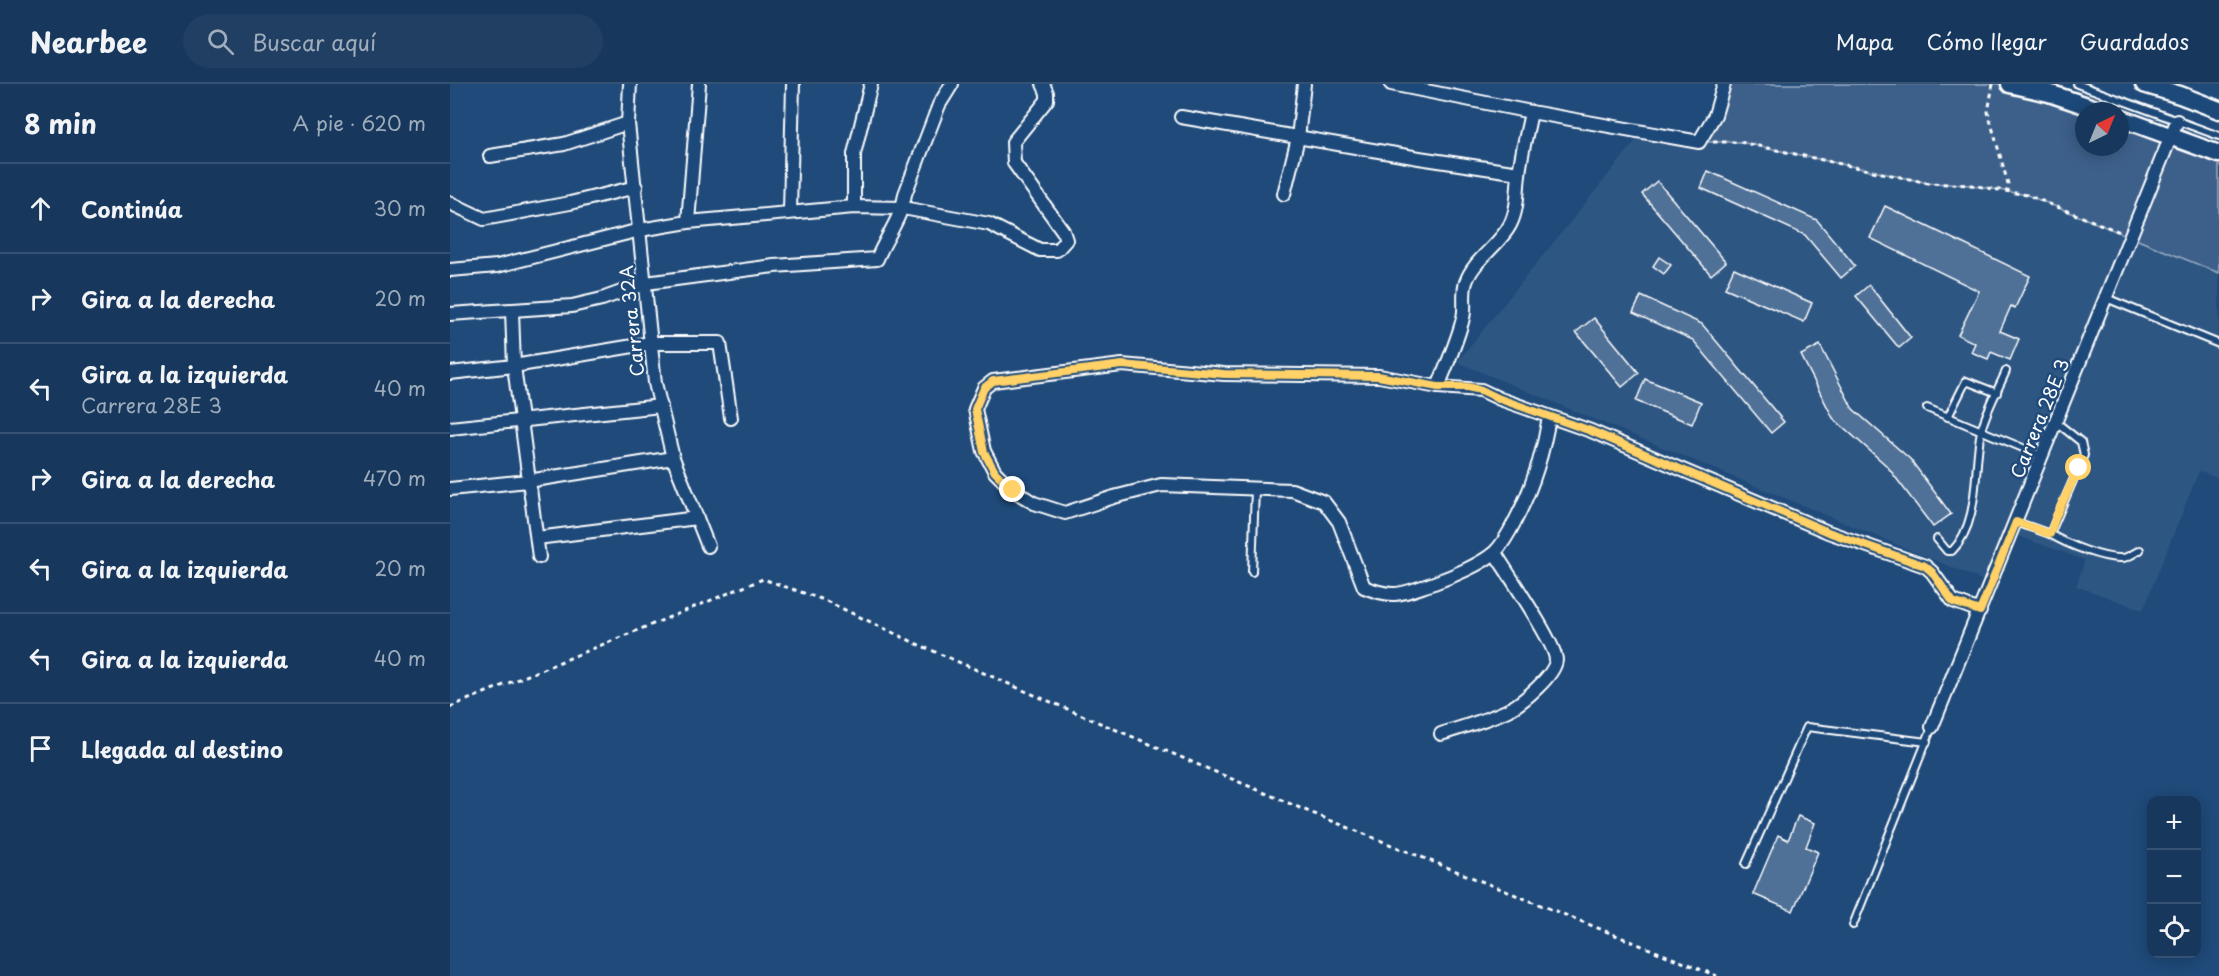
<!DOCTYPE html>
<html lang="es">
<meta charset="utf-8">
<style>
body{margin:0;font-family:"Playpen Sans",sans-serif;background:#203f62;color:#f1f3f6}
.controls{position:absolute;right:18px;bottom:18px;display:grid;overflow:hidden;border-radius:12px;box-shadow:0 3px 15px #0003}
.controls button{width:54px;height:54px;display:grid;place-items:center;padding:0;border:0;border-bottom:2px solid #365272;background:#17385c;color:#f1f3f6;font:30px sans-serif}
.compass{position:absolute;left:1625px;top:18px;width:54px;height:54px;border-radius:50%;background:#17385c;box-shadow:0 3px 15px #0003;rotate:43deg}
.stop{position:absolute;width:18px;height:18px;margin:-14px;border:4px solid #ffd166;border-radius:50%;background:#fff}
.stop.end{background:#ffd166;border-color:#fff;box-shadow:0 2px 6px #0008}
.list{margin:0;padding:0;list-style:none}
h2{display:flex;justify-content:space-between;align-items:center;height:78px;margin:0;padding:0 24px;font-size:26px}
h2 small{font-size:20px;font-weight:400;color:#9eacbb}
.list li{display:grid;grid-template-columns:39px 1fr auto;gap:18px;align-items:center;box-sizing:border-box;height:90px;padding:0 24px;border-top:2px solid #365272}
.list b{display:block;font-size:22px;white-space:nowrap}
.list p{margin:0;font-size:20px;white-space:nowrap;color:#9eacbb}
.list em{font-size:20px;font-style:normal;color:#9eacbb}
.icon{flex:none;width:33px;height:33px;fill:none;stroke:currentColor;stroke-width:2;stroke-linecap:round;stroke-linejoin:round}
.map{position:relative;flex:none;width:1769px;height:892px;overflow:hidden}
header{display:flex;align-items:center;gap:36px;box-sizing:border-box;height:84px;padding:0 30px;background:#17385c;border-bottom:2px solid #365272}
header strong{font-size:28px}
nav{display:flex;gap:33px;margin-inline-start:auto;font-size:21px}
.search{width:420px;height:54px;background:#203f62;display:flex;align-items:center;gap:15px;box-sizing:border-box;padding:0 21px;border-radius:33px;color:#9eacbb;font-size:22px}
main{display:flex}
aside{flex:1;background:#17385c}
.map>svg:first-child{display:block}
.built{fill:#2e5683}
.green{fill:#3c618b;stroke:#9eb0c5;stroke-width:1.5}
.building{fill:#507197;stroke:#fff;stroke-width:1.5}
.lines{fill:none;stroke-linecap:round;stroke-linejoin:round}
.lane-casing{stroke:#fff;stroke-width:10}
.street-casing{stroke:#fff;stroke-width:16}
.secondary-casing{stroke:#fff;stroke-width:21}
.path{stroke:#fff;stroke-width:3;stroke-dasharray:4.5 4.5;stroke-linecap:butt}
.lane{stroke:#1f4a7a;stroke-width:6}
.street{stroke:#1f4a7a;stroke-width:12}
.secondary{stroke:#1f4a7a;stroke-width:16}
.route{stroke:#ffd166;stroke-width:8}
.labels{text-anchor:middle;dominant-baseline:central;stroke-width:5;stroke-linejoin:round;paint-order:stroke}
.street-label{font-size:18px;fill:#fff;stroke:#1f4a7a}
</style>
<header>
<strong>Nearbee</strong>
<div class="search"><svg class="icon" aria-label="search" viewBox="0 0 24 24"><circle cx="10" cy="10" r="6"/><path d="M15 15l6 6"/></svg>Buscar aquí</div>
<nav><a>Mapa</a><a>Cómo llegar</a><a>Guardados</a></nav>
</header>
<main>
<aside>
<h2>8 min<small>A pie · 620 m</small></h2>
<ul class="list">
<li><svg class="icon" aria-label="ahead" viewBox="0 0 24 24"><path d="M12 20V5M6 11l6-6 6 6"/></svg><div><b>Continúa</b></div><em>30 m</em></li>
<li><svg class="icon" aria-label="right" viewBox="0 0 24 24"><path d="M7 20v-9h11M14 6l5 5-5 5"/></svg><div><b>Gira a la derecha</b></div><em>20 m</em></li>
<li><svg class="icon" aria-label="left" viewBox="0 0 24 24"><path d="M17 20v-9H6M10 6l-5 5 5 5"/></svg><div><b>Gira a la izquierda</b><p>Carrera 28E 3</p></div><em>40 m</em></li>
<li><svg class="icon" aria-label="right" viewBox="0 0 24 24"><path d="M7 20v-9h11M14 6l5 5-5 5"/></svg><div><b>Gira a la derecha</b></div><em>470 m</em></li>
<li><svg class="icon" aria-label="left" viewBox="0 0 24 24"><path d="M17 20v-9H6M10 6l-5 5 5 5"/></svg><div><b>Gira a la izquierda</b></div><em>20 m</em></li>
<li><svg class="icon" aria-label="left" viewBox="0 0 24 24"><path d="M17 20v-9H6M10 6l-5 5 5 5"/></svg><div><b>Gira a la izquierda</b></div><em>40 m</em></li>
<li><svg class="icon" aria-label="arrive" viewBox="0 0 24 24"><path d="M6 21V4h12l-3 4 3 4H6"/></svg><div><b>Llegada al destino</b></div></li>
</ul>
</aside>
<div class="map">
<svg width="1769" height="892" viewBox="0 0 1769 892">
<rect width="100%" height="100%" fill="#1f4a7a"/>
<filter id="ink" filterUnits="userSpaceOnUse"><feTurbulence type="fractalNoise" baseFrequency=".0167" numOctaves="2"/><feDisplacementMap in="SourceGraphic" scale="12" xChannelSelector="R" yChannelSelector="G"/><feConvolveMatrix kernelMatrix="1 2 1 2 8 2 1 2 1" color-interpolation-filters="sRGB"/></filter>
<g filter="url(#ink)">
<polygon class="built" points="1192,49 1249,58 1290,58 1478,99 1521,101 1577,111 1769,189 1769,395 1749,387 1693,526 1626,502 1635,476 1562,450 1542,500 1007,278"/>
<polygon class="green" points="1274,0 1560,0 1634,27 1634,63 1670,63 1670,34 1769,70 1769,189 1577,111 1521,101 1478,99 1290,58 1249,58"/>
<g class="building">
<polygon points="1258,87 1367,136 1405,182 1391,194 1355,151 1251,104"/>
<polygon points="1207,97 1276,178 1261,191 1192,110"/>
<polygon points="1435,122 1580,192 1565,224 1561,222 1550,247 1569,255 1560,276 1541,268 1538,275 1521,268 1525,259 1508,251 1529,207 1420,154"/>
<polygon points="1209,173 1221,181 1214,190 1203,182"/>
<polygon points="1284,184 1362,219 1354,238 1275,204"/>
<polygon points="1419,201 1461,254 1449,264 1406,212"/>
<polygon points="1191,212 1252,240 1334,338 1321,349 1243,256 1183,229"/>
<polygon points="1144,234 1189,289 1172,303 1126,248"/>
<polygon points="1370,261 1403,325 1460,375 1501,430 1483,443 1437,382 1383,334 1351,271"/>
<polygon points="1195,295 1251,318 1242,340 1186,317"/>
<polygon points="1348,732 1365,739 1356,763 1368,768 1343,827 1303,810 1328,751 1338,756"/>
</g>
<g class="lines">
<g class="lane-casing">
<g id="lane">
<polyline points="1627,0 1769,52"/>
<polyline points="1656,214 1769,260"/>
<polyline points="1477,324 1592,372"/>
<polyline points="1498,333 1516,297 1547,309"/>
<path d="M1606,338L1631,358L1634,371L1600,450C1616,460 1653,475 1672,474C1678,474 1684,469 1690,466"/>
<polyline points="1566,438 1600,450"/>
<path d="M1487,455L1497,467H1502C1531,438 1523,384 1531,347C1536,327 1548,306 1556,287"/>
<polyline points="802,488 805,405"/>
<polyline points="1296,780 1357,643 1477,658"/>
<polyline points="1403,841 1482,643"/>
</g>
</g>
<g class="street-casing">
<g id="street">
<polyline points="180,0 178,39 205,299 223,374 258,462"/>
<polyline points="941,0 1081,28 1249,58 1265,31 1274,0"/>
<polyline points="731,33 969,74 1069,89"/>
<polyline points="40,72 114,60 178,39"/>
<polyline points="834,110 848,54 854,0"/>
<polyline points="0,119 34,135 120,119 186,103"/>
<polyline points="404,123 404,70 421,0"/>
<polyline points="340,128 343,0"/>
<polyline points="238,138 249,0"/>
<polyline points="0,186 47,182 190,146 238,138 404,123 453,124 539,140 590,166 607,166 616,156 613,147 564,79 563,58 597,16 597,9 593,0"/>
<polyline points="62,227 64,282 89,473"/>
<path d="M0,230L122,222L152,215L196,199L324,182L427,175C436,153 452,133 455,110L489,21L502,0"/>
<polyline points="0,289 64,282 201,259 270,259 281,334"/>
<path d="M988,303C996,282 1008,256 1013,234C1016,222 1012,210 1016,198C1024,175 1049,162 1060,141C1068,126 1067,107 1069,91C1071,70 1077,49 1081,28"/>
<path d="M1099,333C1093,371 1083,403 1065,437C1060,447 1054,459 1045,468C1032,480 1001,493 984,499C953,509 946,516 914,503L889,438L874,418L842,406L711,401L664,413L615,429L584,419L563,406L545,388L534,367L525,325L534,304L543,297L672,281L774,290L929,292L988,303L1031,306L1050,315L1141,347L1378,448L1475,482L1482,488L1503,517L1530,527"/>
<polyline points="0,344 211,322"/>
<polyline points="0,405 78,397 223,374"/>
<polyline points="87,454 247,434"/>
<polyline points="1482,643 1727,37"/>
<path d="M991,650C1012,643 1041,635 1060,625C1073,618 1105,591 1106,576C1106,560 1056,487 1045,469"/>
</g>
</g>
<g class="secondary-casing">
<g id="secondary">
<polyline points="1560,0 1599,9 1652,27"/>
<polyline points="1694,0 1730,11 1769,26"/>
<polyline points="1670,34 1769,70"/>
</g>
</g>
<g class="path">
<polyline points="1543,0 1538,28 1558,100 1558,107"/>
<polyline points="1263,58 1290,58 1478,99 1521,101 1577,111 1670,148"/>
<polyline points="0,623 313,495 374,516 465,559 575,607 862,729 1267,892"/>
</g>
<use href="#lane" class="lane"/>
<use href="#street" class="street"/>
<use href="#secondary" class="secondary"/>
</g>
</g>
<g class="lines" filter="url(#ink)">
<polyline class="route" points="563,406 545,388 534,368 525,325 534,304 543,297 672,281 774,290 928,292 988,303 1017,303 1031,306 1050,315 1141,347 1378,448 1475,482 1482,488 1503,518 1530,527 1566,438 1600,450 1606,432 1629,384"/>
</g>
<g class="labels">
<g class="street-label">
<text transform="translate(181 237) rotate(-96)">Carrera 32A</text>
<text transform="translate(1589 334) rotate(-68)">Carrera 28E 3</text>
</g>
</g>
</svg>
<div class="controls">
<button>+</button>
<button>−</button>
<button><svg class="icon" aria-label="locate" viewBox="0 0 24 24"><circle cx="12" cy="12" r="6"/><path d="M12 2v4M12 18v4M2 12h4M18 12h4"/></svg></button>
</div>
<svg class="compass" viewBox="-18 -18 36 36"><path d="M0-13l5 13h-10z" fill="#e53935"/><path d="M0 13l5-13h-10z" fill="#9eacbb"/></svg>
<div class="stop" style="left:1629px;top:384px"></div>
<div class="stop end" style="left:563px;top:406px"></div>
</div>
</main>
